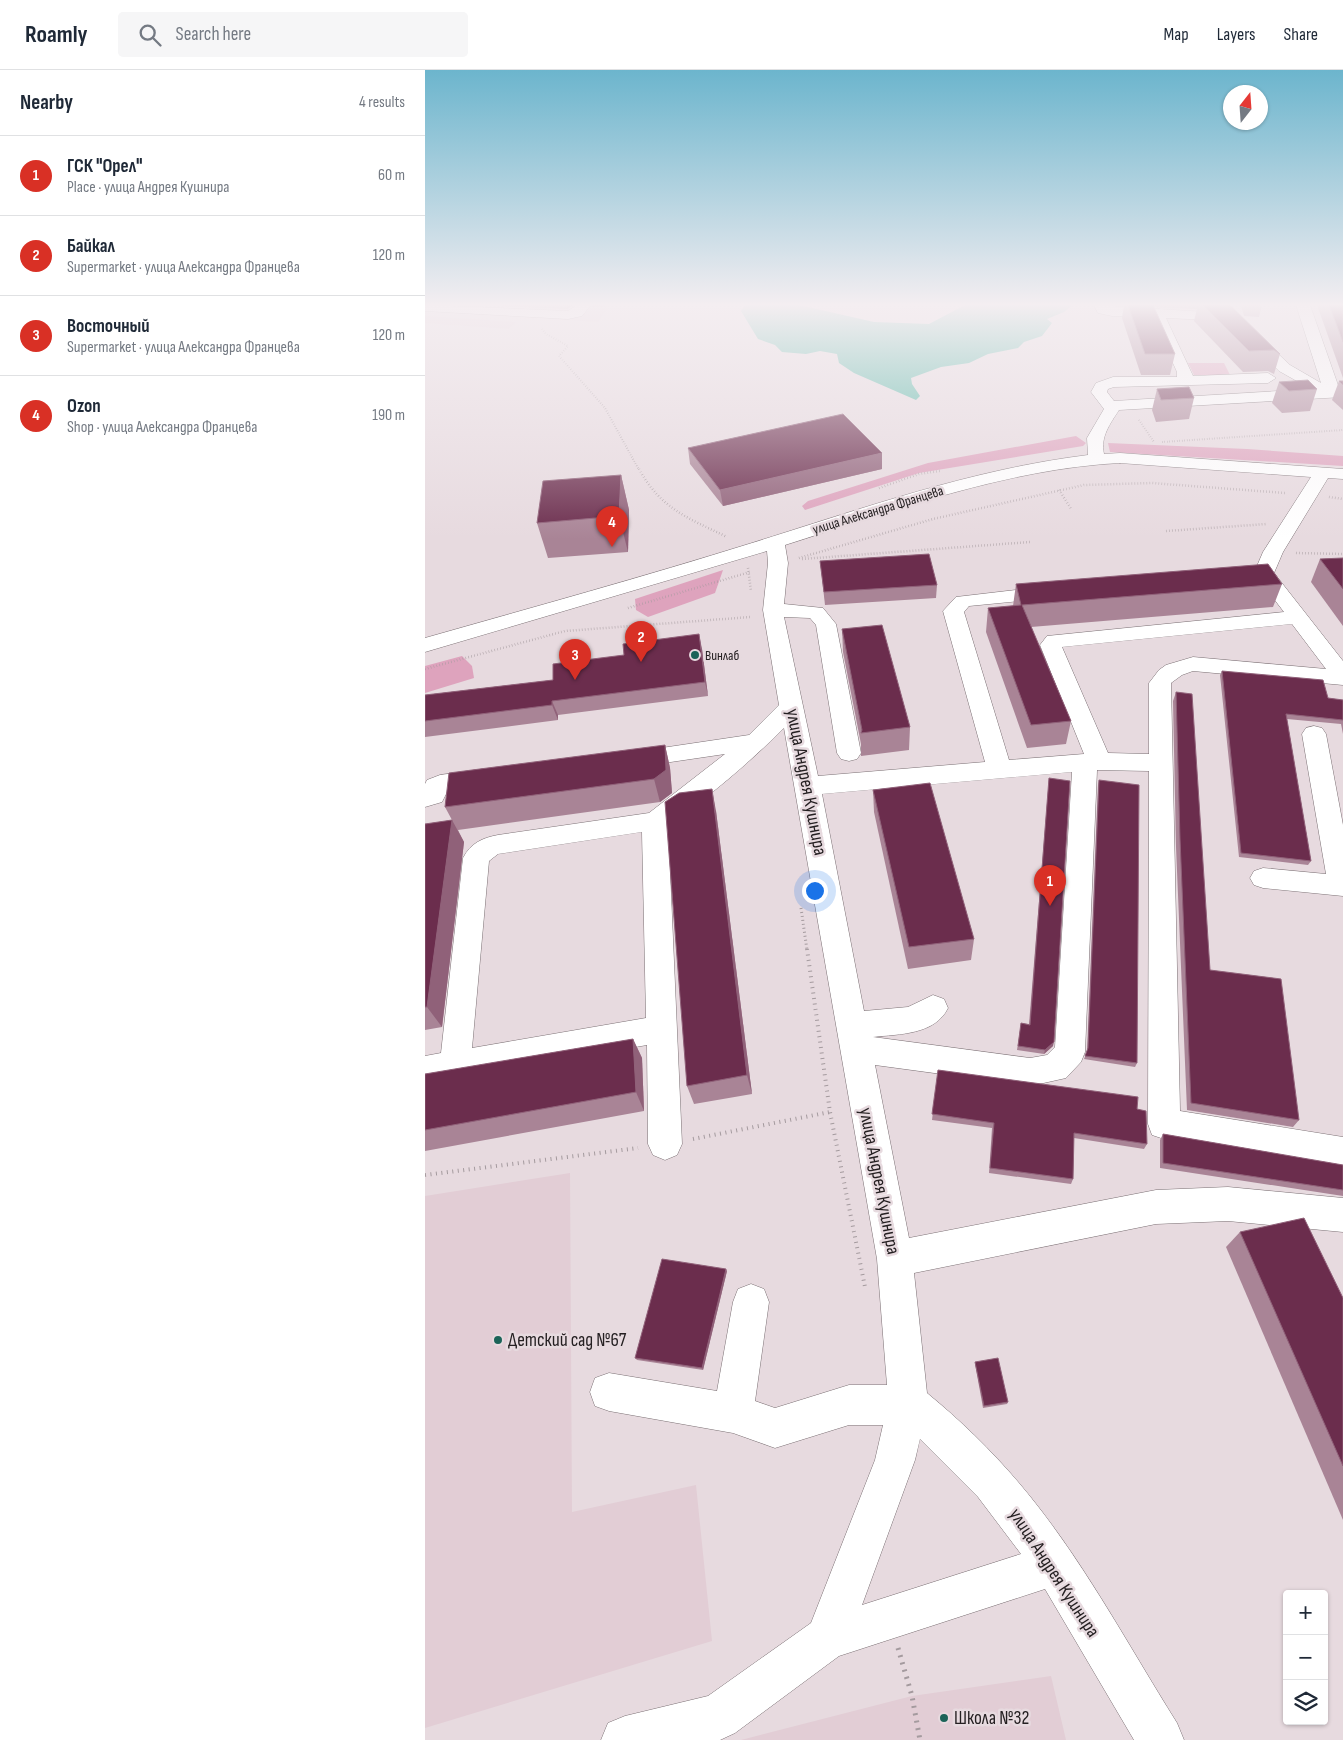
<!DOCTYPE html>
<meta charset="utf-8">
<style>
body{margin:0;font-family:"Sofia Sans Condensed",sans-serif;background:#f6f6f7;color:#1f2937}
.controls{position:absolute;right:15px;bottom:15px;display:grid;overflow:hidden;border-radius:5px;box-shadow:0 1px 4px #0004}
.controls button{width:45px;height:45px;display:grid;place-items:center;padding:0;border:0;border-bottom:1px solid #e0e1e3;background:#fff;color:#1f2937;font:25px sans-serif}
.compass{position:absolute;left:798px;top:15px;width:45px;height:45px;border-radius:50%;background:#fff;box-shadow:0 1px 4px #0004;rotate:17deg}
.you{position:absolute;left:389px;top:820px;width:18px;height:18px;margin:-12px;border:4px solid #fff;border-radius:50%;background:#1a73e8;box-shadow:0 0 0 8px #1a73e833}
.badge{display:grid;place-items:center;width:32px;height:32px;border-radius:50%;background:#d93025;color:#fff;font-size:16px;font-weight:700}
.pin{position:absolute;translate:-50% -41px;filter:drop-shadow(0 1px 2px #0008)}
.pin::after{content:'';position:absolute;top:26px;width:18px;height:15px;background:inherit;clip-path:polygon(0 0,100% 0,50% 100%)}
.list{margin:0;padding:0;list-style:none}
h2{display:flex;justify-content:space-between;align-items:center;height:65px;margin:0;padding:0 20px;font-size:21px}
h2 small{font-size:16px;font-weight:400;color:#747a83}
.list li{display:grid;grid-template-columns:32px 1fr auto;gap:15px;align-items:center;box-sizing:border-box;height:80px;padding:0 20px;border-top:1px solid #e0e1e3}
.list b{display:block;font-size:19px;white-space:nowrap}
.list p{margin:0;font-size:16px;white-space:nowrap;color:#747a83}
.list em{font-size:16px;font-style:normal;color:#747a83}
.icon{flex:none;width:28px;height:28px;fill:none;stroke:currentColor;stroke-width:2;stroke-linecap:round;stroke-linejoin:round}
.map{position:relative;flex:none;width:918px;height:1670px;overflow:hidden}
header{display:flex;align-items:center;gap:30px;box-sizing:border-box;height:70px;padding:0 25px;background:#fff;border-bottom:1px solid #e0e1e3}
header strong{font-size:24px}
nav{display:flex;gap:28px;margin-inline-start:auto;font-size:18px}
.search{width:350px;height:45px;background:#f6f6f7;display:flex;align-items:center;gap:12px;box-sizing:border-box;padding:0 18px;border-radius:5px;color:#747a83;font-size:19px}
main{display:flex}
aside{flex:1;background:#fff}
.map>svg:first-child{display:block}
.built{fill:#e2cdd5}
.green{fill:#dea3bd}
.water{fill:#53b6a5}
.lines{fill:none;stroke-linecap:round;stroke-linejoin:round}
.minor-casing{stroke:#7b7074;stroke-width:1}
.path-far4{stroke:#a49a9e;stroke-width:2;stroke-dasharray:0.5 2;stroke-linecap:butt}
.path-far3{stroke:#a49a9e;stroke-width:2.5;stroke-dasharray:0.5 2.5;stroke-linecap:butt}
.path-far2{stroke:#a49a9e;stroke-width:3;stroke-dasharray:1 3;stroke-linecap:butt}
.path-far1{stroke:#a49a9e;stroke-width:4;stroke-dasharray:1 4.5;stroke-linecap:butt}
.path{stroke:#a49a9e;stroke-width:5;stroke-dasharray:2 5.5;stroke-linecap:butt}
.minor{fill:#fff;fill-rule:evenodd}
.wall{fill:#a98496}
.shaded-wall{fill:#906179}
.building{fill:#6b2d4d;stroke:#906179}
.poi-dot{fill:#1b6358;stroke:#e7dadf;stroke-width:2}
.labels{text-anchor:middle;dominant-baseline:central;stroke-width:5;stroke-linejoin:round;paint-order:stroke}
.far-street-label{font-size:14px;fill:#252022;stroke:#e7dadf}
.far-poi-label{font-size:14px;fill:#252022;stroke:#e7dadf;text-anchor:start}
.near-street-label{font-size:19px;fill:#252022;stroke:#e7dadf}
.near-poi-label{font-size:19px;fill:#252022;stroke:#e7dadf;text-anchor:start}
</style>
<header>
<strong>Roamly</strong>
<div class="search"><svg class="icon" aria-label="search" viewBox="0 0 24 24"><circle cx="10" cy="10" r="6"/><path d="M15 15l6 6"/></svg>Search here</div>
<nav><a>Map</a><a>Layers</a><a>Share</a></nav>
</header>
<main>
<aside>
<h2>Nearby<small>4 results</small></h2>
<ul class="list">
<li><span class="badge">1</span><div><b>ГСК &quot;Орел&quot;</b><p>Place · улица Андрея Кушнира</p></div><em>60 m</em></li>
<li><span class="badge">2</span><div><b>Байкал</b><p>Supermarket · улица Александра Францева</p></div><em>120 m</em></li>
<li><span class="badge">3</span><div><b>Восточный</b><p>Supermarket · улица Александра Францева</p></div><em>120 m</em></li>
<li><span class="badge">4</span><div><b>Ozon</b><p>Shop · улица Александра Францева</p></div><em>190 m</em></li>
</ul>
</aside>
<div class="map">
<svg width="918" height="1670" viewBox="0 0 918 1670">
<rect width="100%" height="100%" fill="#e7dadf"/>
<g class="built">
<polygon points="138,235 185,235 173,252 124,249"/>
<polygon points="0,246 91,252 84,259 0,253"/>
<polygon points="145,1103 147,1442 271,1415 287,1571 0,1658 0,1126"/>
<polygon points="626,1606 641,1670 316,1670 487,1626"/>
</g>
<g class="green">
<polygon points="763,293 799,293 805,305 769,305"/>
<polygon points="651,366 661,373 658,376 494,403 380,440 377,436 383,431 503,393"/>
<polygon points="683,373 822,379 918,386 918,396 685,382"/>
<polygon points="298,500 290,523 223,547 211,540 210,529"/>
<polygon points="37,586 47,596 49,608 0,623 0,596"/>
</g>
<polygon class="water" points="320,235 374,235 449,252 504,254 540,235 647,235 639,242 622,249 627,253 617,266 599,272 593,278 563,284 544,293 516,297 486,308 487,314 495,326 491,330 429,303 414,293 412,284 395,281 381,284 357,282 350,275 333,269 316,241"/>
<g class="lines">
<g class="minor-casing">
<g id="minor">
<polygon points="0,235 143,241 152,235 166,235 157,246 143,249 0,241"/>
<path d="M669,235L813,244L815,247L813,250L808,251L741,248L768,306L843,303L851,308L843,313L689,317L683,319L682,322L689,331L886,319L854,301L820,267L827,263L832,264L865,295L896,313L871,235H885L914,318L918,317V327L694,340C685,354 675,367 679,384L695,383L918,399V409L903,408L858,482L849,503L918,591V615L768,601L757,605L746,613L755,1041L918,1067V1099L739,1069L727,1065L723,1054L724,701L672,700L660,982L656,992L641,1008L605,1016L450,995L484,1168L731,1120L803,1117L918,1128V1162L803,1151L731,1154L489,1203L502,1323C535,1350 566,1380 594,1413C656,1486 701,1572 752,1653L759,1670H709L620,1519L414,1586L310,1663L295,1670H176L183,1653L200,1646L283,1626L386,1553L450,1390L458,1355H424L350,1378L308,1363L184,1341L170,1336L165,1322L170,1308L184,1303L292,1321L308,1232L313,1219L326,1214L339,1219L344,1232L330,1331L350,1338L424,1315H462L452,1189L359,658C324,693 284,727 243,755L257,1074L252,1085L240,1090L228,1085L223,1074L222,975L0,1014V986L16,983L38,788C46,773 57,768 73,765L224,743L300,684L205,698L196,696L193,690L196,684L324,665L354,635L338,540L343,493L342,481L0,582V568C109,537 218,507 327,473C436,439 548,399 663,385L662,368L679,339L666,322L671,313L688,307H752V302L729,251L732,248L687,246L673,243ZM695,393L886,407L838,482L829,503L859,542L622,566L615,575L659,684L584,690L539,542L544,536L625,528L632,526L635,522L632,518L625,516L531,527L518,541L560,692L393,706L359,547L385,548L391,555L412,683L416,689L424,691L432,689L436,683L411,554L398,538L359,534L363,493L360,475C468,441 581,399 695,393ZM867,554L901,599L768,587L741,595L734,600L724,613V684L683,683L637,577ZM647,702L630,977L622,985L605,988L448,967C474,964 510,965 523,938L519,929L508,925L483,937L439,941L397,724ZM217,762L221,948L47,978L64,791L73,784ZM495,1369L553,1427L596,1484L437,1535L490,1390Z"/>
<polygon points="889,656 897,658 901,664 918,755 918,826 838,818 829,815 825,808 829,801 838,798 901,804 877,664 881,658"/>
<polygon points="60,699 69,702 72,708 69,714 22,722 17,732 0,737 0,714 2,710 15,705"/>
</g>
</g>
<g class="path-far4">
<polyline points="117,259 121,264 143,276 134,286 180,338 214,400"/>
<polyline points="714,350 729,372"/>
<polyline points="737,372 918,360"/>
</g>
<g class="path-far3">
<path d="M214,399C236,439 263,448 302,467"/>
<polyline points="454,418 494,404 515,401"/>
<polyline points="634,420 647,440"/>
<polyline points="904,427 918,429"/>
<polyline points="741,461 842,454"/>
<polyline points="871,483 918,484"/>
<polyline points="374,488 508,449 659,415 727,413 860,423"/>
<polyline points="377,489 605,472"/>
<polyline points="323,498 326,521"/>
<polyline points="203,538 325,502"/>
<polyline points="0,599 140,561 326,547"/>
</g>
<polyline class="path-far2" points="376,838 382,880"/>
<g class="path-far1">
<polyline points="382,879 405,1042 440,1217"/>
<polyline points="268,1069 405,1042"/>
<polyline points="0,1105 213,1078"/>
</g>
<polyline class="path" points="473,1578 487,1626 495,1670"/>
<use href="#minor" class="minor"/>
</g>
<g class="wall">
<polygon points="77,235 148,235 142,239 77,236"/>
<polygon points="167,235 179,235 178,237 167,237"/>
<polygon points="699,235 805,235 855,284 849,304 843,301 818,302 769,251 772,239 728,237 750,284 745,305 716,305 697,248"/>
<polygon points="816,235 837,235 834,247 819,246"/>
<polygon points="892,235 918,235 918,308"/>
<polygon points="914,311 918,311 918,340 907,330"/>
<polygon points="854,312 892,319 885,341 857,343 847,333"/>
<polygon points="732,319 769,328 764,349 731,352 727,340"/>
<polygon points="263,378 457,383 457,399 298,436 265,394"/>
<polygon points="196,405 204,440 203,482 123,488 112,453"/>
<polygon points="918,488 918,556 886,512 895,489"/>
<polygon points="395,491 512,515 511,528 400,535"/>
<polygon points="591,514 857,514 848,537 606,557 646,651 641,674 602,678 561,562 563,538 588,536"/>
<polygon points="417,559 485,657 484,680 436,686 436,674 418,582"/>
<polygon points="277,579 283,626 133,645 133,650 0,667 0,668 0,625 128,610"/>
<polygon points="797,601 903,628 918,630 918,664 916,654 862,649 886,791 883,795 814,787 795,605"/>
<polygon points="751,622 785,900 874,1050 868,1057 762,1040 751,777 748,631"/>
<polygon points="240,675 245,698 247,723 235,732 33,760 39,772 17,957 0,960 0,754 27,750 20,737"/>
<polygon points="624,708 628,976 619,984 592,980 596,953 604,954"/>
<polygon points="674,710 712,993 710,997 659,989 662,982 673,715"/>
<polygon points="448,720 549,869 546,890 483,899 449,742"/>
<polygon points="291,741 327,1024 269,1034 262,1016"/>
<polygon points="208,969 217,988 219,1041 0,1081 0,1004"/>
<polygon points="513,1000 712,1039 722,1074 719,1079 649,1068 648,1109 646,1114 564,1103 567,1058 507,1050"/>
<polygon points="738,1064 918,1095 918,1126 735,1098 735,1070"/>
<polygon points="815,1162 918,1228 918,1450 801,1177"/>
<polygon points="302,1201 278,1300 212,1290 210,1288"/>
<polygon points="550,1292 583,1332 582,1334 558,1338 550,1294"/>
</g>
<g class="shaded-wall">
<polygon points="142,235 148,235 142,239"/>
<polygon points="457,383 457,399 298,436 295,420"/>
<polygon points="196,405 204,440 203,482 194,446"/>
<polygon points="274,564 277,579 283,626 280,612"/>
<polygon points="127,631 133,645 133,650 127,635"/>
<polygon points="240,675 245,698 247,723 235,732 229,709"/>
<polygon points="287,719 291,741 327,1024 322,1005"/>
<polygon points="27,750 39,772 17,957 2,937"/>
<polygon points="208,969 217,988 219,1041 211,1022"/>
<polygon points="629,972 628,976 619,984 620,980"/>
<polygon points="301,1199 302,1201 278,1300 277,1298"/>
</g>
<g class="building">
<polygon points="703,235 728,235 750,284 720,284"/>
<polygon points="778,235 805,235 855,284 849,280 824,281"/>
<polygon points="904,235 918,235 918,272"/>
<polygon points="883,310 892,319 864,321 854,312"/>
<polygon points="914,311 918,311 918,315"/>
<polygon points="764,317 769,328 736,330 732,319"/>
<polygon points="418,344 457,383 295,420 263,378"/>
<polygon points="196,405 194,446 112,453 118,411"/>
<polygon points="504,484 512,515 399,522 395,491"/>
<polygon points="918,488 918,519 895,489"/>
<polygon points="843,494 857,514 597,535 646,651 606,655 563,538 596,535 591,514"/>
<polygon points="457,555 485,657 436,663 437,660 417,559"/>
<polygon points="274,564 280,612 127,631 127,635 0,651 0,625 128,610 128,594 199,585 198,574"/>
<polygon points="797,601 898,610 903,628 918,630 918,650 861,644 886,791 816,783"/>
<polygon points="751,622 767,624 785,900 856,909 874,1050 766,1033 755,769"/>
<polygon points="240,675 241,700 229,709 20,737 24,703"/>
<polygon points="624,708 645,711 629,972 620,980 593,976 596,953 605,955"/>
<polygon points="674,710 714,715 712,993 660,986 663,978"/>
<polygon points="505,713 549,869 484,877 448,720"/>
<polygon points="287,719 322,1005 262,1016 240,732 254,723"/>
<polygon points="27,750 2,937 0,937 0,754"/>
<polygon points="208,969 211,1022 0,1060 0,1004"/>
<polygon points="513,1000 713,1027 712,1039 721,1041 722,1074 649,1063 648,1109 565,1098 569,1053 507,1044"/>
<polygon points="738,1064 918,1095 918,1120 738,1093"/>
<polygon points="879,1148 918,1228 918,1396 815,1162"/>
<polygon points="237,1189 301,1199 277,1298 210,1288"/>
<polygon points="573,1288 583,1332 559,1336 550,1292"/>
</g>
<linearGradient id="sky" x2="0" y2="1"><stop stop-color="#6cb5cd"/><stop offset="0.5" stop-color="#f4eef1"/><stop offset="1" stop-color="#f4eef1" stop-opacity="0"/></linearGradient>
<rect width="918" height="469" fill="url(#sky)"/>
<g class="poi-dot">
<circle cx="270" cy="585" r="5"/>
<circle cx="73" cy="1270" r="5"/>
<circle cx="519" cy="1648" r="5"/>
</g>
<g class="labels">
<g class="far-street-label">
<text transform="translate(453 440) rotate(-17)">улица Александра Францева</text>
</g>
<g class="far-poi-label">
<text x="280" y="585">Винлаб</text>
</g>
<g class="near-street-label">
<text transform="translate(381 712) rotate(79)">улица Андрея Кушнира</text>
<text transform="translate(454 1111) rotate(79)">улица Андрея Кушнира</text>
<text transform="translate(629 1503) rotate(57)">улица Андрея Кушнира</text>
</g>
<g class="near-poi-label">
<text x="83" y="1270">Детский сад №67</text>
<text x="529" y="1648">Школа №32</text>
</g>
</g>
</svg>
<div class="controls">
<button>+</button>
<button>−</button>
<button><svg class="icon" aria-label="layers" viewBox="0 0 24 24"><path d="M12 4l9 5-9 5-9-5zM3 14l9 5 9-5"/></svg></button>
</div>
<svg class="compass" viewBox="-18 -18 36 36"><path d="M0-13l5 13h-10z" fill="#e53935"/><path d="M0 13l5-13h-10z" fill="#747a83"/></svg>
<div class="you"></div>
<div class="pin badge" style="left:625px;top:836px">1</div>
<div class="pin badge" style="left:216px;top:592px">2</div>
<div class="pin badge" style="left:150px;top:610px">3</div>
<div class="pin badge" style="left:187px;top:477px">4</div>
</div>
</main>
